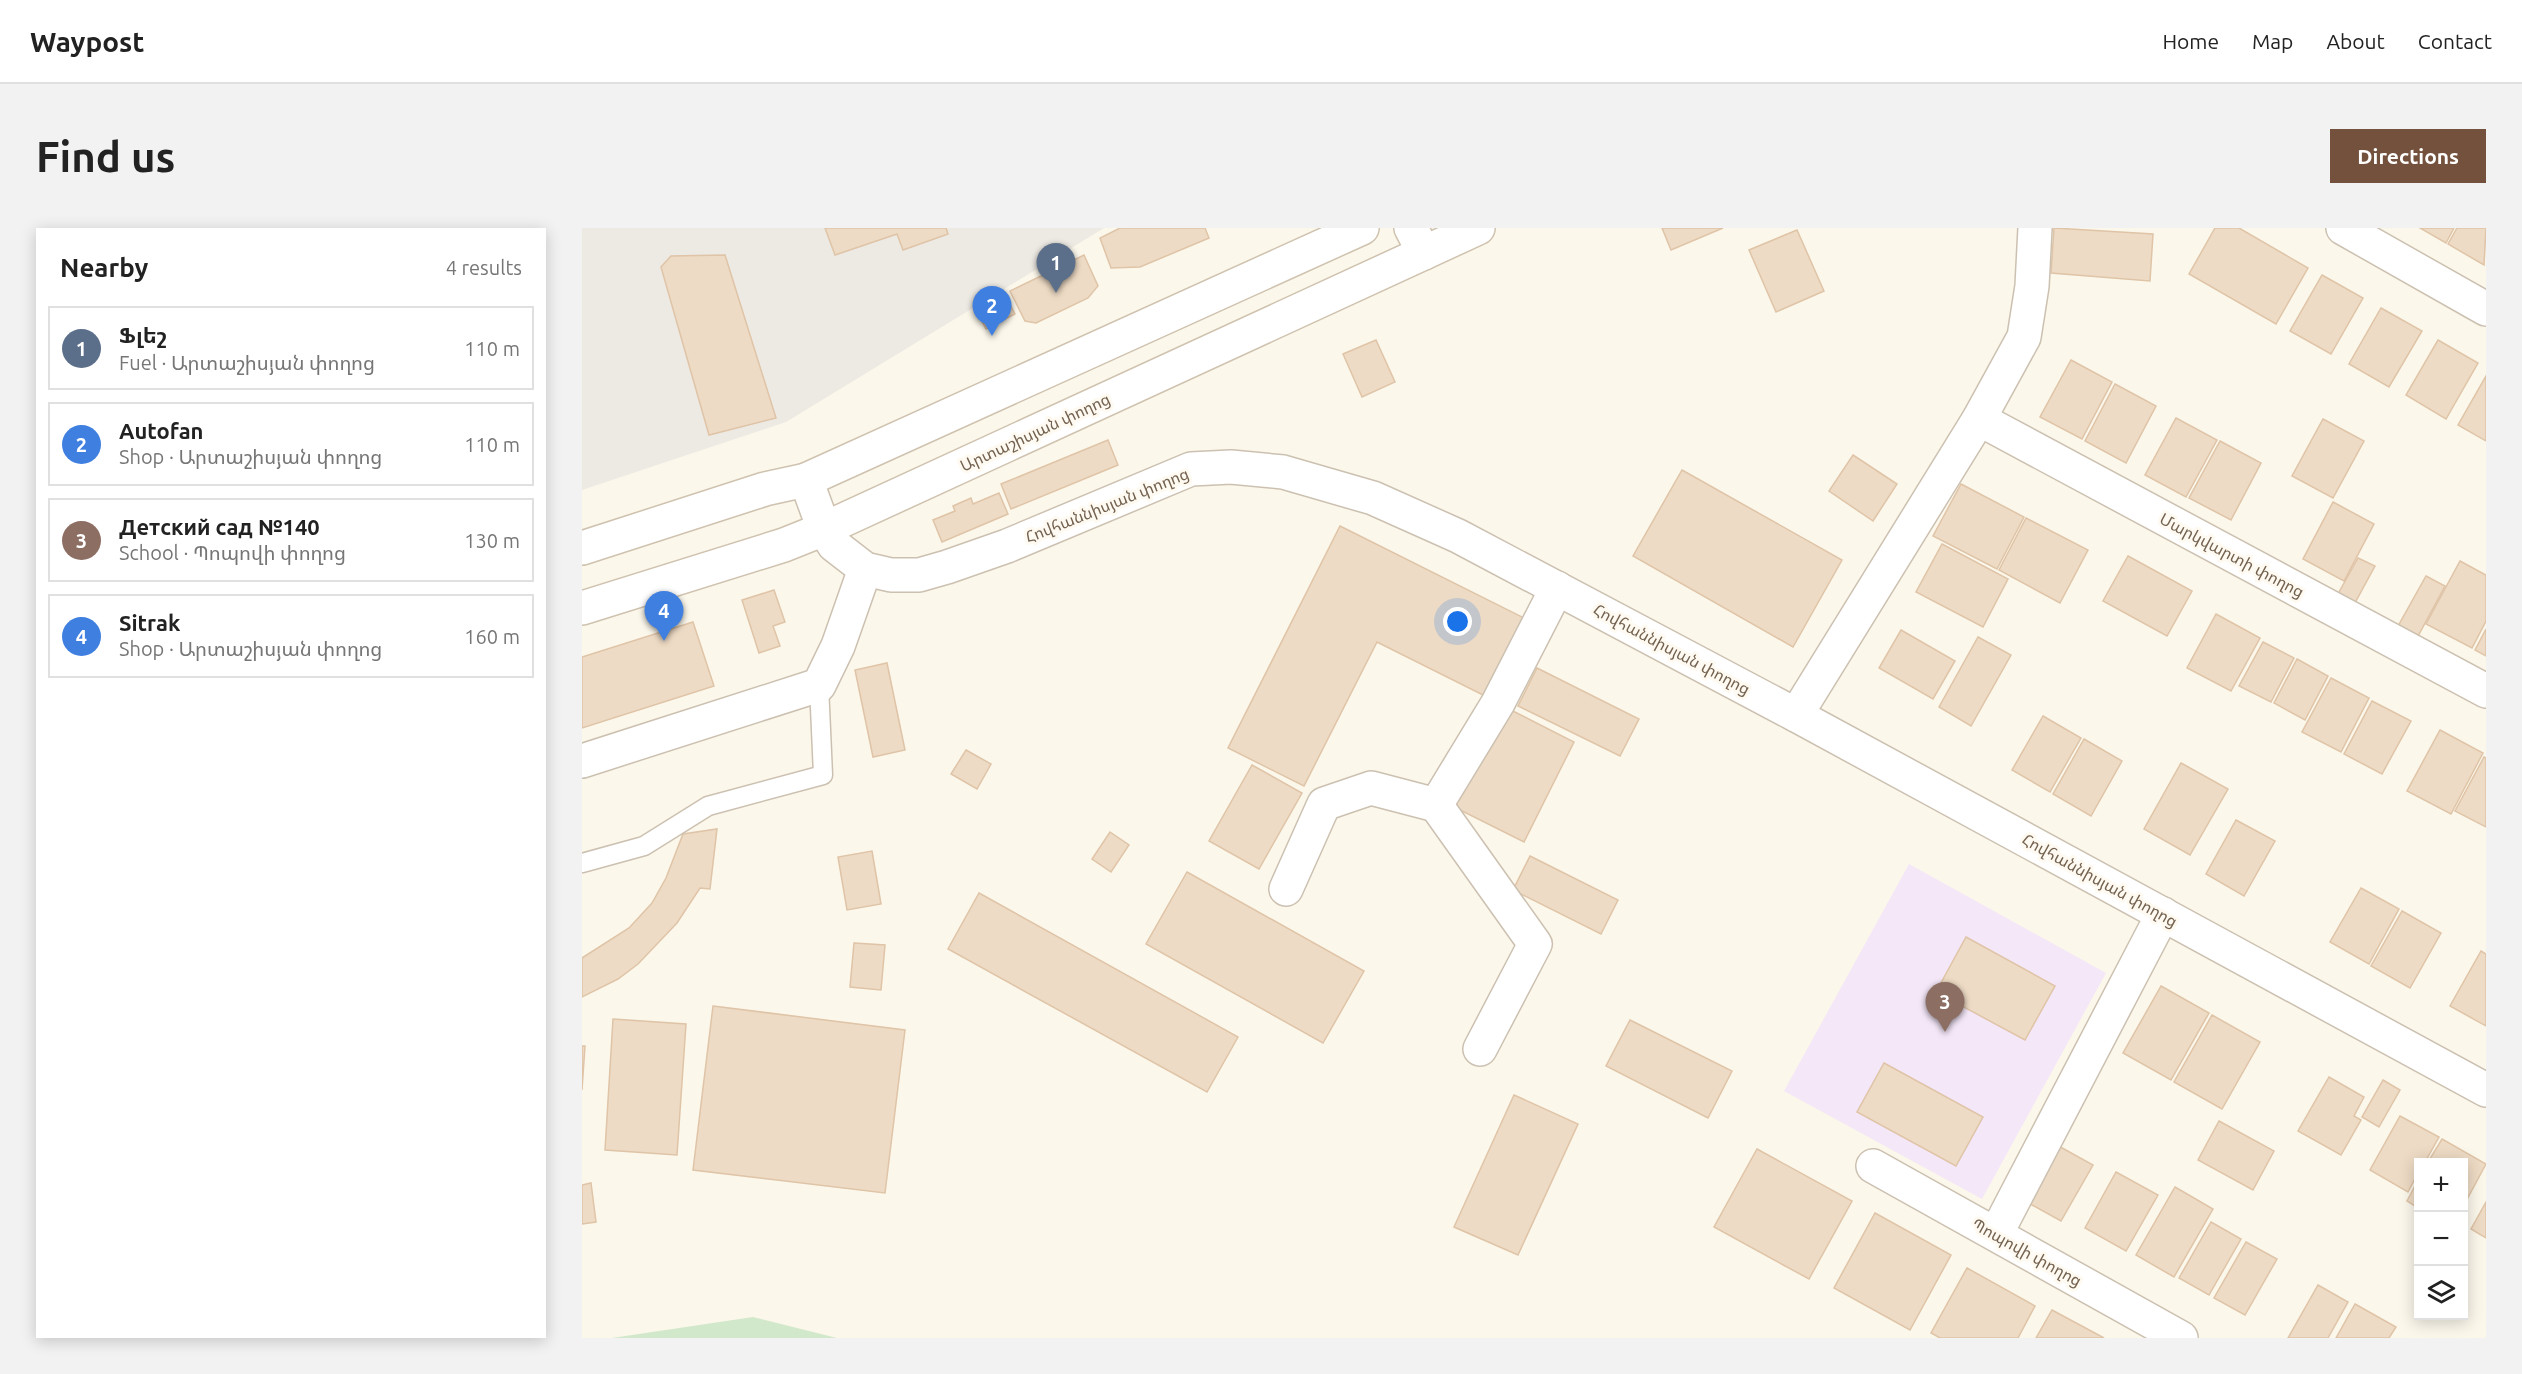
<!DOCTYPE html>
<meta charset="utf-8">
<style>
body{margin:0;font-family:Ubuntu,"Noto Sans Armenian",sans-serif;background:#f2f2f2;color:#222}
.controls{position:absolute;right:18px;bottom:18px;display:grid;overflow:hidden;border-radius:0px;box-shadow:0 3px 15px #0003}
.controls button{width:54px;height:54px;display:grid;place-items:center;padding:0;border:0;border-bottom:2px solid #e0e0e0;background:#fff;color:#222;font:30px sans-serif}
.you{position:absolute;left:876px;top:394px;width:21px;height:21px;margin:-15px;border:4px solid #fff;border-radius:50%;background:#1a73e8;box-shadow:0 0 0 9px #1a73e833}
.badge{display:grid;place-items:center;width:39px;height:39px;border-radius:50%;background:#74513c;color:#fff;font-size:20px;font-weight:700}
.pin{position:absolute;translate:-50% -50px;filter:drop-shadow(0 2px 3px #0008)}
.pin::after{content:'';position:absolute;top:32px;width:21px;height:18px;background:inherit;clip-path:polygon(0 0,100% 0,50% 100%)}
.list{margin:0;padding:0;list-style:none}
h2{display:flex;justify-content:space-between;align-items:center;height:78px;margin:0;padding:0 24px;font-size:26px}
h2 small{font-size:20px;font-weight:400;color:#767676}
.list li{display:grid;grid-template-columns:39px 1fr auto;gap:18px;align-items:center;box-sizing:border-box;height:84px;margin:0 12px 12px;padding:0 12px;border:2px solid #e0e0e0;border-radius:0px}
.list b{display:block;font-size:22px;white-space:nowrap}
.list p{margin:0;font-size:20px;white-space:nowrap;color:#767676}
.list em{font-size:20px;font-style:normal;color:#767676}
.icon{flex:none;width:33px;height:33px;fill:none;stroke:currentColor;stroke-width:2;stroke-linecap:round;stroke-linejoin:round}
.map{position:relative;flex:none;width:1904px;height:1110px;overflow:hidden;border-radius:0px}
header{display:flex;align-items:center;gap:36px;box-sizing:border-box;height:84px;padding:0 30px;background:#fff;border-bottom:2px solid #e0e0e0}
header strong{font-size:28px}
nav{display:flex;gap:33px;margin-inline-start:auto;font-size:21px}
.intro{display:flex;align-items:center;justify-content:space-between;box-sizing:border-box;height:144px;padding:0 36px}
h1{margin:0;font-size:42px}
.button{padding:15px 27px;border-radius:0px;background:#74513c;color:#fff;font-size:21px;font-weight:700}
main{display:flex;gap:36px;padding:0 36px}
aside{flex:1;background:#fff;border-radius:0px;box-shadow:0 3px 15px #0003}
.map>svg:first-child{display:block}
.industrial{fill:#ede9e3}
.education{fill:#f4e7f8}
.green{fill:#d2e8ca}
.building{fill:#eedbc5;stroke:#dfc4a7;stroke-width:1.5}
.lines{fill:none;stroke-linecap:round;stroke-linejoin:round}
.service-casing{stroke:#ccc1b1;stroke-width:21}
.minor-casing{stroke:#ccc1b1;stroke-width:36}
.secondary-casing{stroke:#cfc2af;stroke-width:36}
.service{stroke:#fff;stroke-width:18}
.minor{stroke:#fff;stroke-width:33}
.secondary{stroke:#fff;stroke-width:33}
.labels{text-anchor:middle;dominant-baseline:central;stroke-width:6;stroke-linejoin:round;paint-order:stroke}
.street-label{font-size:16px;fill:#746250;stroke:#fefaf1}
</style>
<header>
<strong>Waypost</strong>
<nav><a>Home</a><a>Map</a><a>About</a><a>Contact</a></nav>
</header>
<div class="intro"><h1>Find us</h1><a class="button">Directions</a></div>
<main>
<aside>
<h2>Nearby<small>4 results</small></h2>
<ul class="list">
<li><span class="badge" style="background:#5c6f8a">1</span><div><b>Ֆլեշ</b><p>Fuel · Արտաշիսյան փողոց</p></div><em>110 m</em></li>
<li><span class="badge" style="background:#3f7fe0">2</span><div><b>Autofan</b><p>Shop · Արտաշիսյան փողոց</p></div><em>110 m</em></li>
<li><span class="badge" style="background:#8d6e63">3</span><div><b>Детский сад №140</b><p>School · Պոպովի փողոց</p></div><em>130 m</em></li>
<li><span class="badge" style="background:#3f7fe0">4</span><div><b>Sitrak</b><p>Shop · Արտաշիսյան փողոց</p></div><em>160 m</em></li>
</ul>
</aside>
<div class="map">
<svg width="1904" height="1110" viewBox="0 0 1904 1110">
<rect width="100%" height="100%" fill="#fbf7eb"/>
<polygon class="industrial" points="0,0 522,0 204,194 0,262"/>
<polygon class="education" points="1327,636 1524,745 1400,971 1202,863"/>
<polygon class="green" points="171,1089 255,1110 30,1110"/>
<g class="building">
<polygon points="243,0 364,0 366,6 321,22 315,6 253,27"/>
<polygon points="538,0 623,0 627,10 558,39 529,40 518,10"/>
<polygon points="1080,0 1141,0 1089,22"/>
<polygon points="1472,0 1571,6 1568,53 1469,45"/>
<polygon points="1633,0 1657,0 1726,40 1694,96 1607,46"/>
<polygon points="1838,0 1872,0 1864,15"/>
<polygon points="1875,0 1904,0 1902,37 1866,16"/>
<polygon points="1215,2 1242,63 1194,84 1167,22"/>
<polygon points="143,27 194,190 127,207 79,39 89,28"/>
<polygon points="502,27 516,58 506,70 454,95 443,93 428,63"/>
<polygon points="1740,47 1781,70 1749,126 1708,103"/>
<polygon points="423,67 433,86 404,101 394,82"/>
<polygon points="1799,80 1840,103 1807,159 1767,136"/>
<polygon points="794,112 813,154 780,169 761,126"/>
<polygon points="1856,112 1896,135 1864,191 1824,167"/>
<polygon points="1489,132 1530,154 1500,211 1458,189"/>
<polygon points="1904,148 1904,213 1876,197"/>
<polygon points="1533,156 1574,178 1544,235 1503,213"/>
<polygon points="1594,190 1635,212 1604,269 1563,247"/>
<polygon points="1741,191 1782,213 1751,270 1710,248"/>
<polygon points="526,212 536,237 429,281 419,256"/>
<polygon points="1638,213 1679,235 1649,292 1607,270"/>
<polygon points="1271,227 1315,256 1291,293 1247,263"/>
<polygon points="1100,242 1260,332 1211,419 1051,328"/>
<polygon points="1379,256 1442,289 1415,341 1351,308"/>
<polygon points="417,265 426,286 360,314 351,292 373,283 371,278 389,270 391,276"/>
<polygon points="1751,274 1792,296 1762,353 1721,331"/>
<polygon points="1444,290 1506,322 1478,375 1417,342"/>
<polygon points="758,298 946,392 907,470 795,414 722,558 646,520"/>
<polygon points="1360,316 1426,351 1401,399 1334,364"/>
<polygon points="1546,328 1610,363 1585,408 1521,373"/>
<polygon points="1776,330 1793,338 1768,384 1751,375"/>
<polygon points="1878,333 1904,347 1904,393 1890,420 1844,396"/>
<polygon points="1844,348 1863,358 1835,410 1815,400"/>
<polygon points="192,362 203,394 191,398 198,418 177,425 160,372"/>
<polygon points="1634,386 1678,410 1649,463 1605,440"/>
<polygon points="111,394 132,458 0,500 0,429"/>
<polygon points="1904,401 1904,428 1893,422"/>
<polygon points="1319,402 1373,433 1351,471 1297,440"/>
<polygon points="1396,409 1429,427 1389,498 1357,479"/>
<polygon points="1681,414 1712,430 1689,474 1657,458"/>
<polygon points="1715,431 1746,448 1723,492 1692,475"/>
<polygon points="305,435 323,522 291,529 273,442"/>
<polygon points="955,440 1057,491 1038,528 936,478"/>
<polygon points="1749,450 1787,470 1759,524 1720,504"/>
<polygon points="1790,473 1829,493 1800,546 1762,526"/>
<polygon points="919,477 992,514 942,614 868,577"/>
<polygon points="1461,488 1499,510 1468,564 1430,542"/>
<polygon points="1858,502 1901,525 1869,586 1825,563"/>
<polygon points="1502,511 1540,533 1509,588 1471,566"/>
<polygon points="384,522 409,536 395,561 369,546"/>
<polygon points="1902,529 1904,530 1904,599 1873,583"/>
<polygon points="1599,535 1646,561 1608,627 1562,601"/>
<polygon points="670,537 720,565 677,641 627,613"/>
<polygon points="1654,592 1693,613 1662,668 1624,646"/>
<polygon points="135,601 128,661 118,660 95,695 56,736 36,751 0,769 0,730 47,700 70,675 84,650 101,606"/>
<polygon points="528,604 547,617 529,644 510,631"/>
<polygon points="290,623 299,676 265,682 256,629"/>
<polygon points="948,628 1036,672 1019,706 931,662"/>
<polygon points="605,644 782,743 741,815 564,716"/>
<polygon points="1779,660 1817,681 1787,736 1748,714"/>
<polygon points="397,665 656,809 625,864 366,721"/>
<polygon points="1820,683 1859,705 1828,760 1789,738"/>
<polygon points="1384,709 1473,758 1443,812 1354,764"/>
<polygon points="272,715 303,717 299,762 268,759"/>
<polygon points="1899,723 1904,726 1904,798 1868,778"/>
<polygon points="1579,758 1627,785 1589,852 1541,825"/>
<polygon points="131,778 323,802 303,965 111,942"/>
<polygon points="1630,787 1678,814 1640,881 1592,854"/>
<polygon points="31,791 104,796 95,927 23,922"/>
<polygon points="1048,792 1150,843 1126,890 1024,838"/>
<polygon points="0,818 3,818 0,862"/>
<polygon points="1302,835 1401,889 1374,938 1275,884"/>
<polygon points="1747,849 1782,869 1772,888 1779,892 1759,927 1716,903"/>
<polygon points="1801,852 1818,862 1797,899 1780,889"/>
<polygon points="932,867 996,896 936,1027 872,999"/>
<polygon points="1818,888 1857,909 1843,934 1836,934 1836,945 1826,964 1788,942"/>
<polygon points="1637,893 1692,923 1671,962 1616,932"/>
<polygon points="1860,911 1904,936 1882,977 1882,934 1846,934"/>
<polygon points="1473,916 1511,937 1479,993 1441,972"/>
<polygon points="1175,921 1270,973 1227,1051 1132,999"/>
<polygon points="1534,944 1576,967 1544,1023 1503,1000"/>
<polygon points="1836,952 1836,980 1825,973"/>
<polygon points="9,955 14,994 0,996 0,957"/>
<polygon points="1593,959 1631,981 1592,1049 1554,1027"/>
<polygon points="1904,974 1904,1010 1889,1001"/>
<polygon points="1293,985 1369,1027 1328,1102 1252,1060"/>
<polygon points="1629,994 1659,1011 1627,1067 1597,1050"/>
<polygon points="1664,1014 1695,1031 1663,1087 1632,1070"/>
<polygon points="1385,1040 1453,1078 1436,1110 1358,1110 1349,1105"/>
<polygon points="1736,1057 1766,1074 1746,1110 1706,1110"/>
<polygon points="1773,1076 1814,1099 1807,1110 1754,1110"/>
<polygon points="1470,1082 1522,1110 1454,1110"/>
</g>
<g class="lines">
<g class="service-casing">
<polyline id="service" points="0,635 62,618 126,578 241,547 237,457"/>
</g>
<g class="minor-casing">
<g id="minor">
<polyline points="1761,0 1904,81"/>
<polyline points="1397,191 1904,463"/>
<polyline points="224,252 242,301 252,317 283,341 309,347 337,347 365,339 425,318 609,241 649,239 701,244 791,270 876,308 1214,487 1904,862"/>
<polyline points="1214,487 1397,191 1442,109 1450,58 1453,0"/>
<polyline points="0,533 237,457 256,418 283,341"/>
<polyline points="854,577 953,716 898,821"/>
<polyline points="704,661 742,576 789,560 854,577 916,475 975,360"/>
<polyline points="1291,938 1599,1110"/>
<polyline points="1414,1006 1581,686"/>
</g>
</g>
<g class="secondary-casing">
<g id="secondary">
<polyline points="829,0 842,25"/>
<polyline points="0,320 183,261 224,252 780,0"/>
<polyline points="0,380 202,317 242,301 896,0"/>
</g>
</g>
<use href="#service" class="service"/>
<use href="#minor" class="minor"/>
<use href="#secondary" class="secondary"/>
</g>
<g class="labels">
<g class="street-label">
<text transform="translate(453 204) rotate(-25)">Արտաշիսյան փողոց</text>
<text transform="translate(525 277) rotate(-22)">Հովհաննիսյան փողոց</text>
<text transform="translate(1650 327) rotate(28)">Մարկվարտի փողոց</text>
<text transform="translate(1090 421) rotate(28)">Հովհաննիսյան փողոց</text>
<text transform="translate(1518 652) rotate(29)">Հովհաննիսյան փողոց</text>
<text transform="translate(1445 1024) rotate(29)">Պոպովի փողոց</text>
</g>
</g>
</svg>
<div class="controls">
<button>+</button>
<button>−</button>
<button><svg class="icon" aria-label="layers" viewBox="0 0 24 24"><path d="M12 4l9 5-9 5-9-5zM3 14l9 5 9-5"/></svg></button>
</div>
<div class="you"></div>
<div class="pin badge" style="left:474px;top:65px;background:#5c6f8a">1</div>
<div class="pin badge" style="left:410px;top:108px;background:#3f7fe0">2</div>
<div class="pin badge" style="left:1363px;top:804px;background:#8d6e63">3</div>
<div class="pin badge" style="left:82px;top:413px;background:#3f7fe0">4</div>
</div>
</main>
